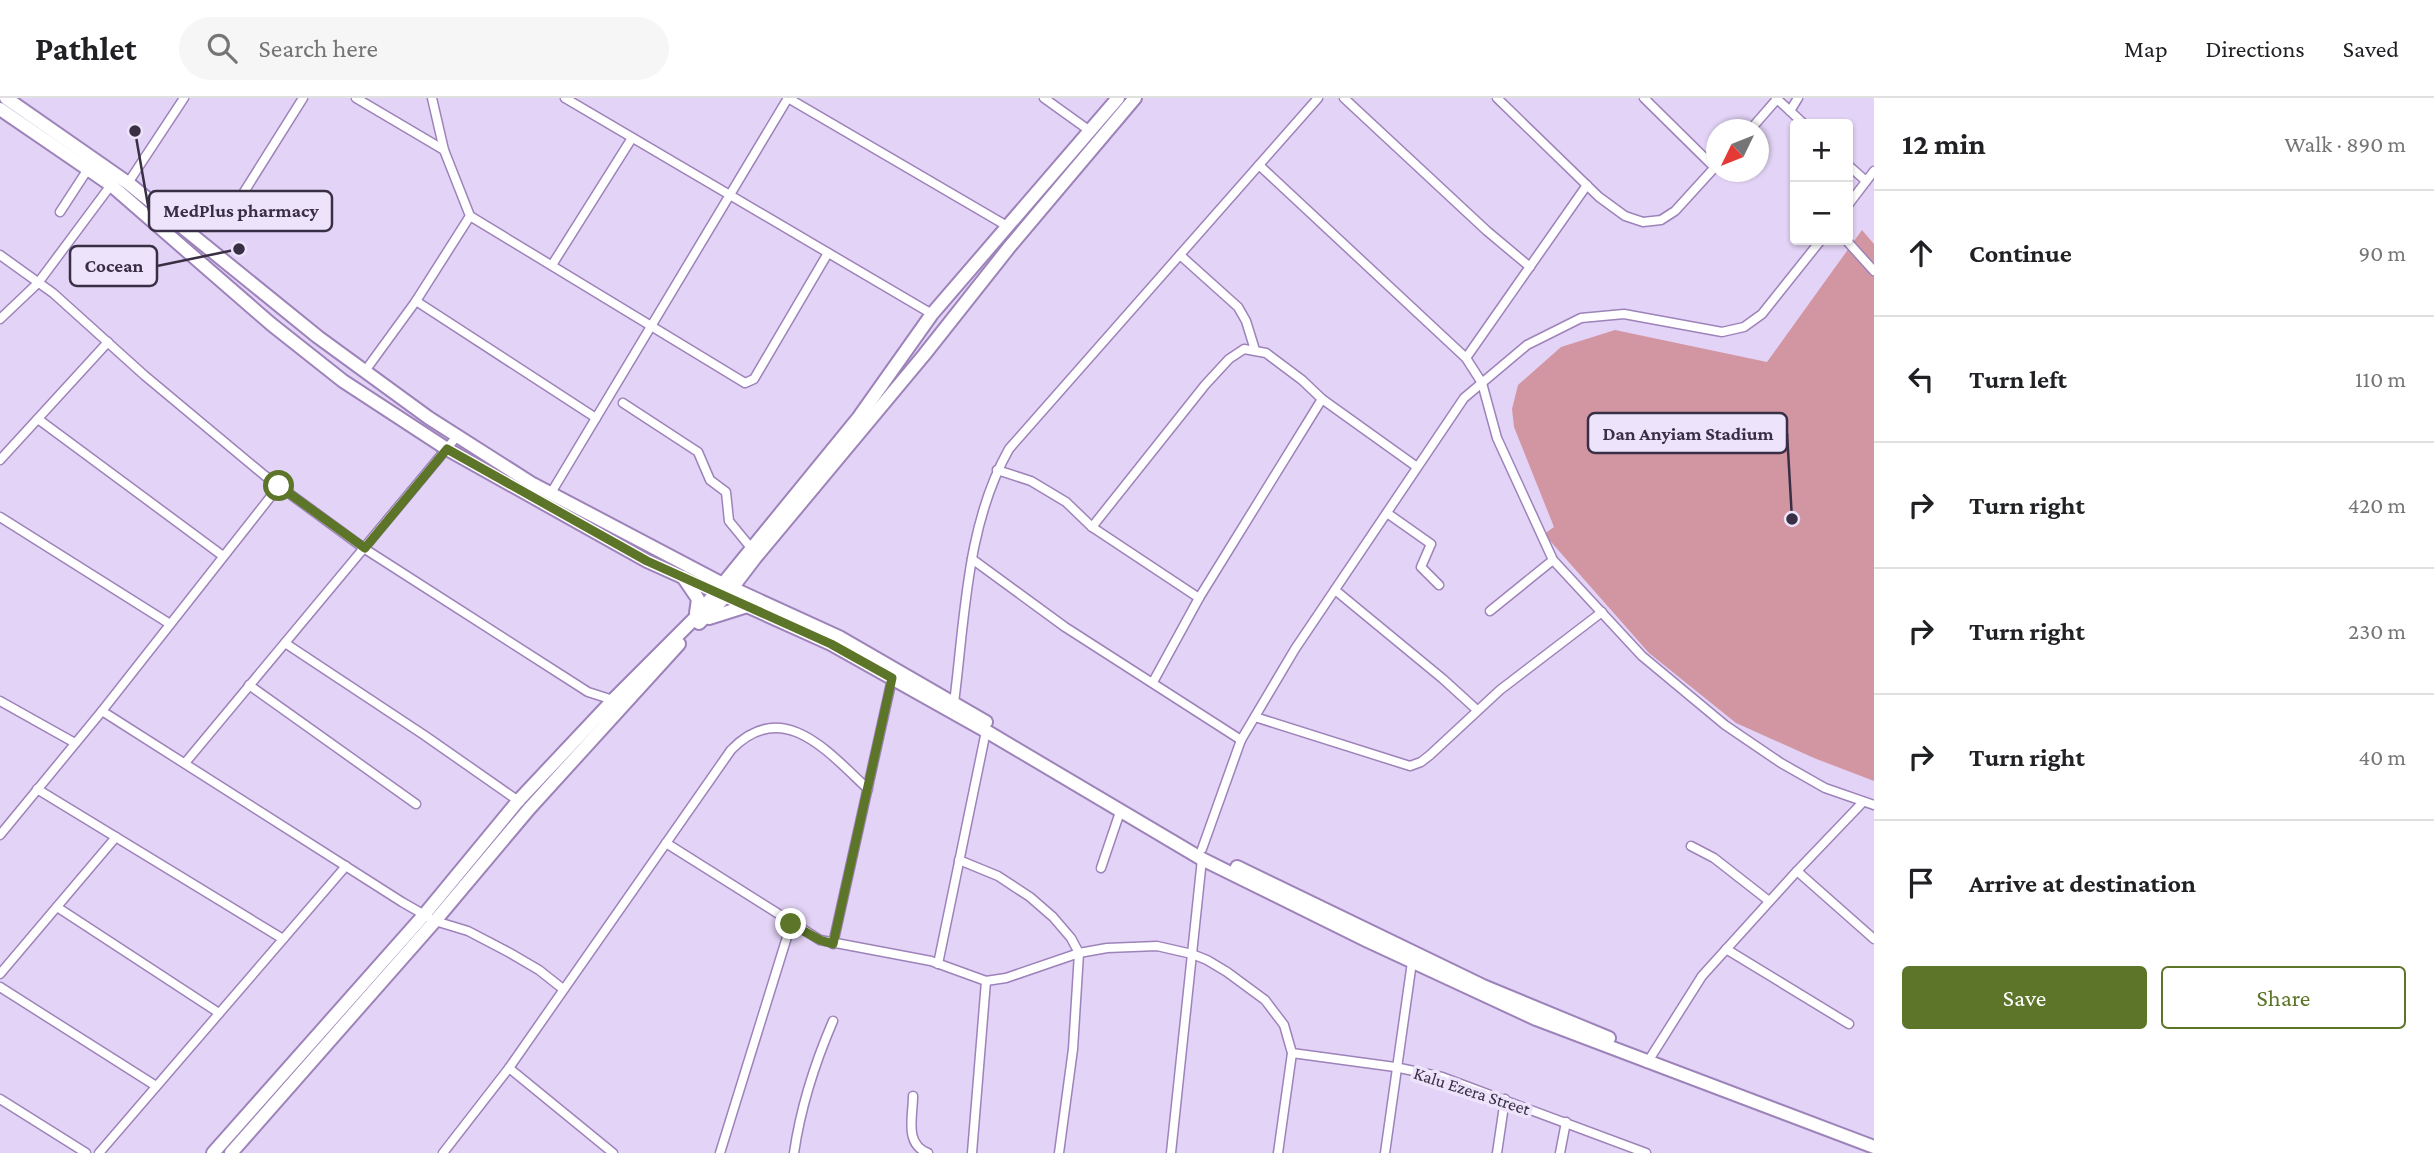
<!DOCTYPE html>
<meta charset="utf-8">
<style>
body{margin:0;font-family:"Crimson Pro",serif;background:#f6f6f6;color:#202124}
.controls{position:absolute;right:21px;top:21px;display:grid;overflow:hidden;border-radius:7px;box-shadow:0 2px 5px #0004}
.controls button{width:63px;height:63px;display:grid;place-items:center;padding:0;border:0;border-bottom:2px solid #e0e0e0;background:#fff;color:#202124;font:35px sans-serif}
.compass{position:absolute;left:1706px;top:21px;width:63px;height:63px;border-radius:50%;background:#fff;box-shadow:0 2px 5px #0004;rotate:227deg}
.stop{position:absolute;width:21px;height:21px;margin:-16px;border:5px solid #5c7528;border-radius:50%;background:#fff}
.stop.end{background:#5c7528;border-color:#fff;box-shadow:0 2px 7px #0008}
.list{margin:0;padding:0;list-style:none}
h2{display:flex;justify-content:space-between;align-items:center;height:91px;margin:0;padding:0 28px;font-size:30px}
h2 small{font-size:23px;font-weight:400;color:#757577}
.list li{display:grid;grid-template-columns:46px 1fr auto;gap:21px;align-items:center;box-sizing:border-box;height:126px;padding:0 28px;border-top:2px solid #e0e0e0}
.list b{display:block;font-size:26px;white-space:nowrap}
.list em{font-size:23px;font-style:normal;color:#757577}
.actions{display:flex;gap:14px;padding:21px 28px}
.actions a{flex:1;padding:16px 0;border:2px solid #5c7528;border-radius:7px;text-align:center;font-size:24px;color:#5c7528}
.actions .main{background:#5c7528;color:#fff}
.icon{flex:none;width:38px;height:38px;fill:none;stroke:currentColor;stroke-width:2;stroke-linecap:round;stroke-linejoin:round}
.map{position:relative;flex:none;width:1874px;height:1055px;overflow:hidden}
header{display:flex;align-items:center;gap:42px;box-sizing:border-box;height:98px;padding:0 35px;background:#fff;border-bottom:2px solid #e0e0e0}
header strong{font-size:33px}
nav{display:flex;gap:38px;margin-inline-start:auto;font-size:24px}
.search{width:490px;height:63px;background:#f6f6f6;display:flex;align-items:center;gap:18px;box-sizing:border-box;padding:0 24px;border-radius:38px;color:#757577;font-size:26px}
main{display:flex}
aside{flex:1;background:#fff}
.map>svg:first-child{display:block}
.green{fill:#d295a2}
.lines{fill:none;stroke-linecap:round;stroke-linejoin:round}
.minor-casing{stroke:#9d83ba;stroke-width:11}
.secondary-casing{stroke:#9d83ba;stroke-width:16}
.primary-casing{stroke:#9d83ba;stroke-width:16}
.minor{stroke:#fff;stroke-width:8}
.secondary{stroke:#fff;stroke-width:12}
.primary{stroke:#fff;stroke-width:12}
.route{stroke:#5c7528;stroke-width:9}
.labels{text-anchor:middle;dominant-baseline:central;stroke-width:7;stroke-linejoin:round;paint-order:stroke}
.street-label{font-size:18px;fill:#392f45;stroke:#ede3fb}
.leader{fill:none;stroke:#392f45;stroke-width:2.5}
.callout-dot{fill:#392f45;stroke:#ede3fb;stroke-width:2.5}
.callout{fill:#ede3fb;stroke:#392f45;stroke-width:2.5}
.callout-label{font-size:19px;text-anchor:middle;font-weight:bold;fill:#392f45}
</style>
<header>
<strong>Pathlet</strong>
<div class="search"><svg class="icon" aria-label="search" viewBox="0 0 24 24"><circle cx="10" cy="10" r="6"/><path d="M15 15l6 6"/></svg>Search here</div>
<nav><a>Map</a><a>Directions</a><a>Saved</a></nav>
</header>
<main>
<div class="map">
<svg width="1874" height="1055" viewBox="0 0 1874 1055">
<rect width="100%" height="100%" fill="#e3d3f6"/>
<polygon class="green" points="1862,132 1874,146 1874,683 1814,660 1736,625 1649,555 1544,436 1554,429 1514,329 1512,311 1518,287 1561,249 1615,232 1767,264"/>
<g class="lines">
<g class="minor-casing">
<g id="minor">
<polyline points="356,0 444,52"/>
<polyline points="565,0 932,216"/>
<polyline points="788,0 1007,128"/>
<polyline points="1044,0 1090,33"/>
<polyline points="1344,0 1487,133 1530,169"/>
<polyline points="1497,0 1599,99 1625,118 1643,124 1661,122 1675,113 1716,68"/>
<polyline points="1644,0 1715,70"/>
<polyline points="1776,0 1804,26"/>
<polyline points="1790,13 1798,0"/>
<polyline points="1750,32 1777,1"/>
<polyline points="1259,67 1466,260 1482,285 1497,340 1553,462 1642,558 1725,627 1781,665 1825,690 1874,707"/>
<polyline points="1848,67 1866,83"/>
<polyline points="128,85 184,0"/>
<polyline points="239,102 303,0"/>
<polyline points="1848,107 1874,73"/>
<polyline points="60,114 88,71"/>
<polyline points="470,118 745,285 754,281 828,155"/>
<polyline points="1846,142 1874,173"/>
<polyline points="0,157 53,195 144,277 264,377 365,451 588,594 613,602"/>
<polyline points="1180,157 1238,209 1246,223 1255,252"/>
<polyline points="552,167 632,40"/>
<polyline points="416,203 596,320"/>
<polyline points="0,221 38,185 111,87"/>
<polyline points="1466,260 1587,87"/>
<polyline points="365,273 416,203 470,118 444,52 432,0"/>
<polyline points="623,305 698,354 710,382 726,394 729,423 752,451"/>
<polyline points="38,321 223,458"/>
<polyline points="0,362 108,244"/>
<polyline points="997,372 1031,383 1066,404 1092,429 1199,500"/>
<polyline points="551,395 788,0"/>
<polyline points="1387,415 1431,446 1421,469 1439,487"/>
<polyline points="0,419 170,526"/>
<polyline points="1092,429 1205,287 1229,261 1244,251 1266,255 1302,282 1322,301 1417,369"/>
<polyline points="972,461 1065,529 1241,642"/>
<polyline points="1335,492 1443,581 1477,612"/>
<polyline points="1490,513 1553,462"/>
<polyline points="285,545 424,637 520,704"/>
<polyline points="1153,584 1199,500 1322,301"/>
<polyline points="249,587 416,706"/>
<polyline points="0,603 75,645"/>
<path d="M954,605C965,520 966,427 1009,351L1318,0"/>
<polyline points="102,613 402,804 435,823 468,833 510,855 539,872 563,891"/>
<polyline points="1255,619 1410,668 1421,664 1430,657 1500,592 1602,514"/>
<polyline points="185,665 458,337"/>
<polyline points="37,691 283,841"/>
<polyline points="0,737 102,613 279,388"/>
<polyline points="666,745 820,842 931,863 986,883 1006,880 1079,855 1107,850 1157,848 1192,856 1207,862 1227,874 1265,902 1284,927 1292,955 1278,1055"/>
<polyline points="1691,748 1714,760 1769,803"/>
<polyline points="1202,751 1241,642 1295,551 1464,300 1527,247 1581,220 1624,216 1722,234 1744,229 1762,216 1821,142"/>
<polyline points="959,762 998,778 1030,799 1053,819 1071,840 1079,855 1073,951 1059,1055"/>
<polyline points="1101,770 1120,714"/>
<polyline points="1797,773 1874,841"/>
<polyline points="57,809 219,915"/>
<polyline points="833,846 892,581"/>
<polyline points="1726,851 1849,926"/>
<polyline points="938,866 986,633"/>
<polyline points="0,876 116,739"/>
<polyline points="0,889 156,988"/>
<polyline points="1292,955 1395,969 1442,979 1646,1055"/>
<polyline points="1647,965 1702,878 1797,773 1863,704"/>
<polyline points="509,970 613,1055"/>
<path d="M913,998C913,1019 904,1046 928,1055"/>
<polyline points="0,1001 86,1055"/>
<polyline points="99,1055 346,768"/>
<path d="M443,1055L509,970L731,652C783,598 829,655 868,691"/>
<polyline points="720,1055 791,826"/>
<path d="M794,1055C801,1007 814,967 833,923"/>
<polyline points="972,1055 986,883"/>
<polyline points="1171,1055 1202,761"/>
<polyline points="1385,1055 1412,864"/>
<polyline points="1497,1055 1505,1001"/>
<polyline points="1560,1055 1566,1024"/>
</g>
</g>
<g class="secondary-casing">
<g id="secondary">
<polyline points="6,0 128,85 318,239 429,320 531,385 721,485 839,539 986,624"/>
<polyline points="0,11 111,87 271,226 343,283 447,351 647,463 831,546 986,633 1202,761 1368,843 1536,921 1874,1049"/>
<polyline points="1237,769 1483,888 1609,940"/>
</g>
</g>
<g class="primary-casing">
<g id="primary">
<polyline points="683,479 698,501 696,515"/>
<polyline points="709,520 747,508"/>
<polyline points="699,525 726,498 755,460 924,257 1011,147 1135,0"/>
<polyline points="213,1055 424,817 518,703 613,602 695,520 859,319 932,216 1118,0"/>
<polyline points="231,1055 435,823 529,711 679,546"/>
</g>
</g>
<use href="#minor" class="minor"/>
<use href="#secondary" class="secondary"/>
<use href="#primary" class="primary"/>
</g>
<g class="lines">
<polyline class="route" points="279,388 365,450 447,351 647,463 831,546 892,580 833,846 820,842 791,826"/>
</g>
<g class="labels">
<g class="street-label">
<text transform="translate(1472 993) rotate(18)">Kalu Ezera Street</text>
</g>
</g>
<path class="leader" d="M135 33L149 113M239 151L157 168M1792 421L1787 335"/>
<g class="callout-dot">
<circle cx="135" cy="33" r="7"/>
<circle cx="239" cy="151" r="7"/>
<circle cx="1792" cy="421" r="7"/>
</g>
<g class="callout">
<rect x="149" y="93" width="183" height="40" rx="7"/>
<rect x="70" y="148" width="87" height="40" rx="7"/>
<rect x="1588" y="315" width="199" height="40" rx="7"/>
</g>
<g class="callout-label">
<text x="241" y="119">MedPlus pharmacy</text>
<text x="114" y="174">Cocean</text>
<text x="1688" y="342">Dan Anyiam Stadium</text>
</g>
</svg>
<div class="controls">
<button>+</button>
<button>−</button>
</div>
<svg class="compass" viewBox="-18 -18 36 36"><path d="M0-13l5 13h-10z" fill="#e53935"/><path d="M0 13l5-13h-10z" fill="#757577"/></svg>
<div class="stop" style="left:279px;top:388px"></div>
<div class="stop end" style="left:791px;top:826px"></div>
</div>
<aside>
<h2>12 min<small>Walk · 890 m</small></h2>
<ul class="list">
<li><svg class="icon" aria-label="ahead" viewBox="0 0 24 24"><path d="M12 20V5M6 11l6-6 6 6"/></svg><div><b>Continue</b></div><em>90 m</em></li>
<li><svg class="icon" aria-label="left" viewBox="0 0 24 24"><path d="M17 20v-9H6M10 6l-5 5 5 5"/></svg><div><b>Turn left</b></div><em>110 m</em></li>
<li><svg class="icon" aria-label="right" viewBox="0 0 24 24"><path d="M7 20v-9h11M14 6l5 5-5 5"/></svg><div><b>Turn right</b></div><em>420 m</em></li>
<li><svg class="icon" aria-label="right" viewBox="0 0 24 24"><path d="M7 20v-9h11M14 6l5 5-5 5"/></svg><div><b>Turn right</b></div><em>230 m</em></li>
<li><svg class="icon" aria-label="right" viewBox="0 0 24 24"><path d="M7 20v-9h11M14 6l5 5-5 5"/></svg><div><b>Turn right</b></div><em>40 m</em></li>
<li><svg class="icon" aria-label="arrive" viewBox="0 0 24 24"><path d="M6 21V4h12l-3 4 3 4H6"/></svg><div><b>Arrive at destination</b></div></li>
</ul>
<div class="actions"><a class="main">Save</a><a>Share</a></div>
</aside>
</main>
